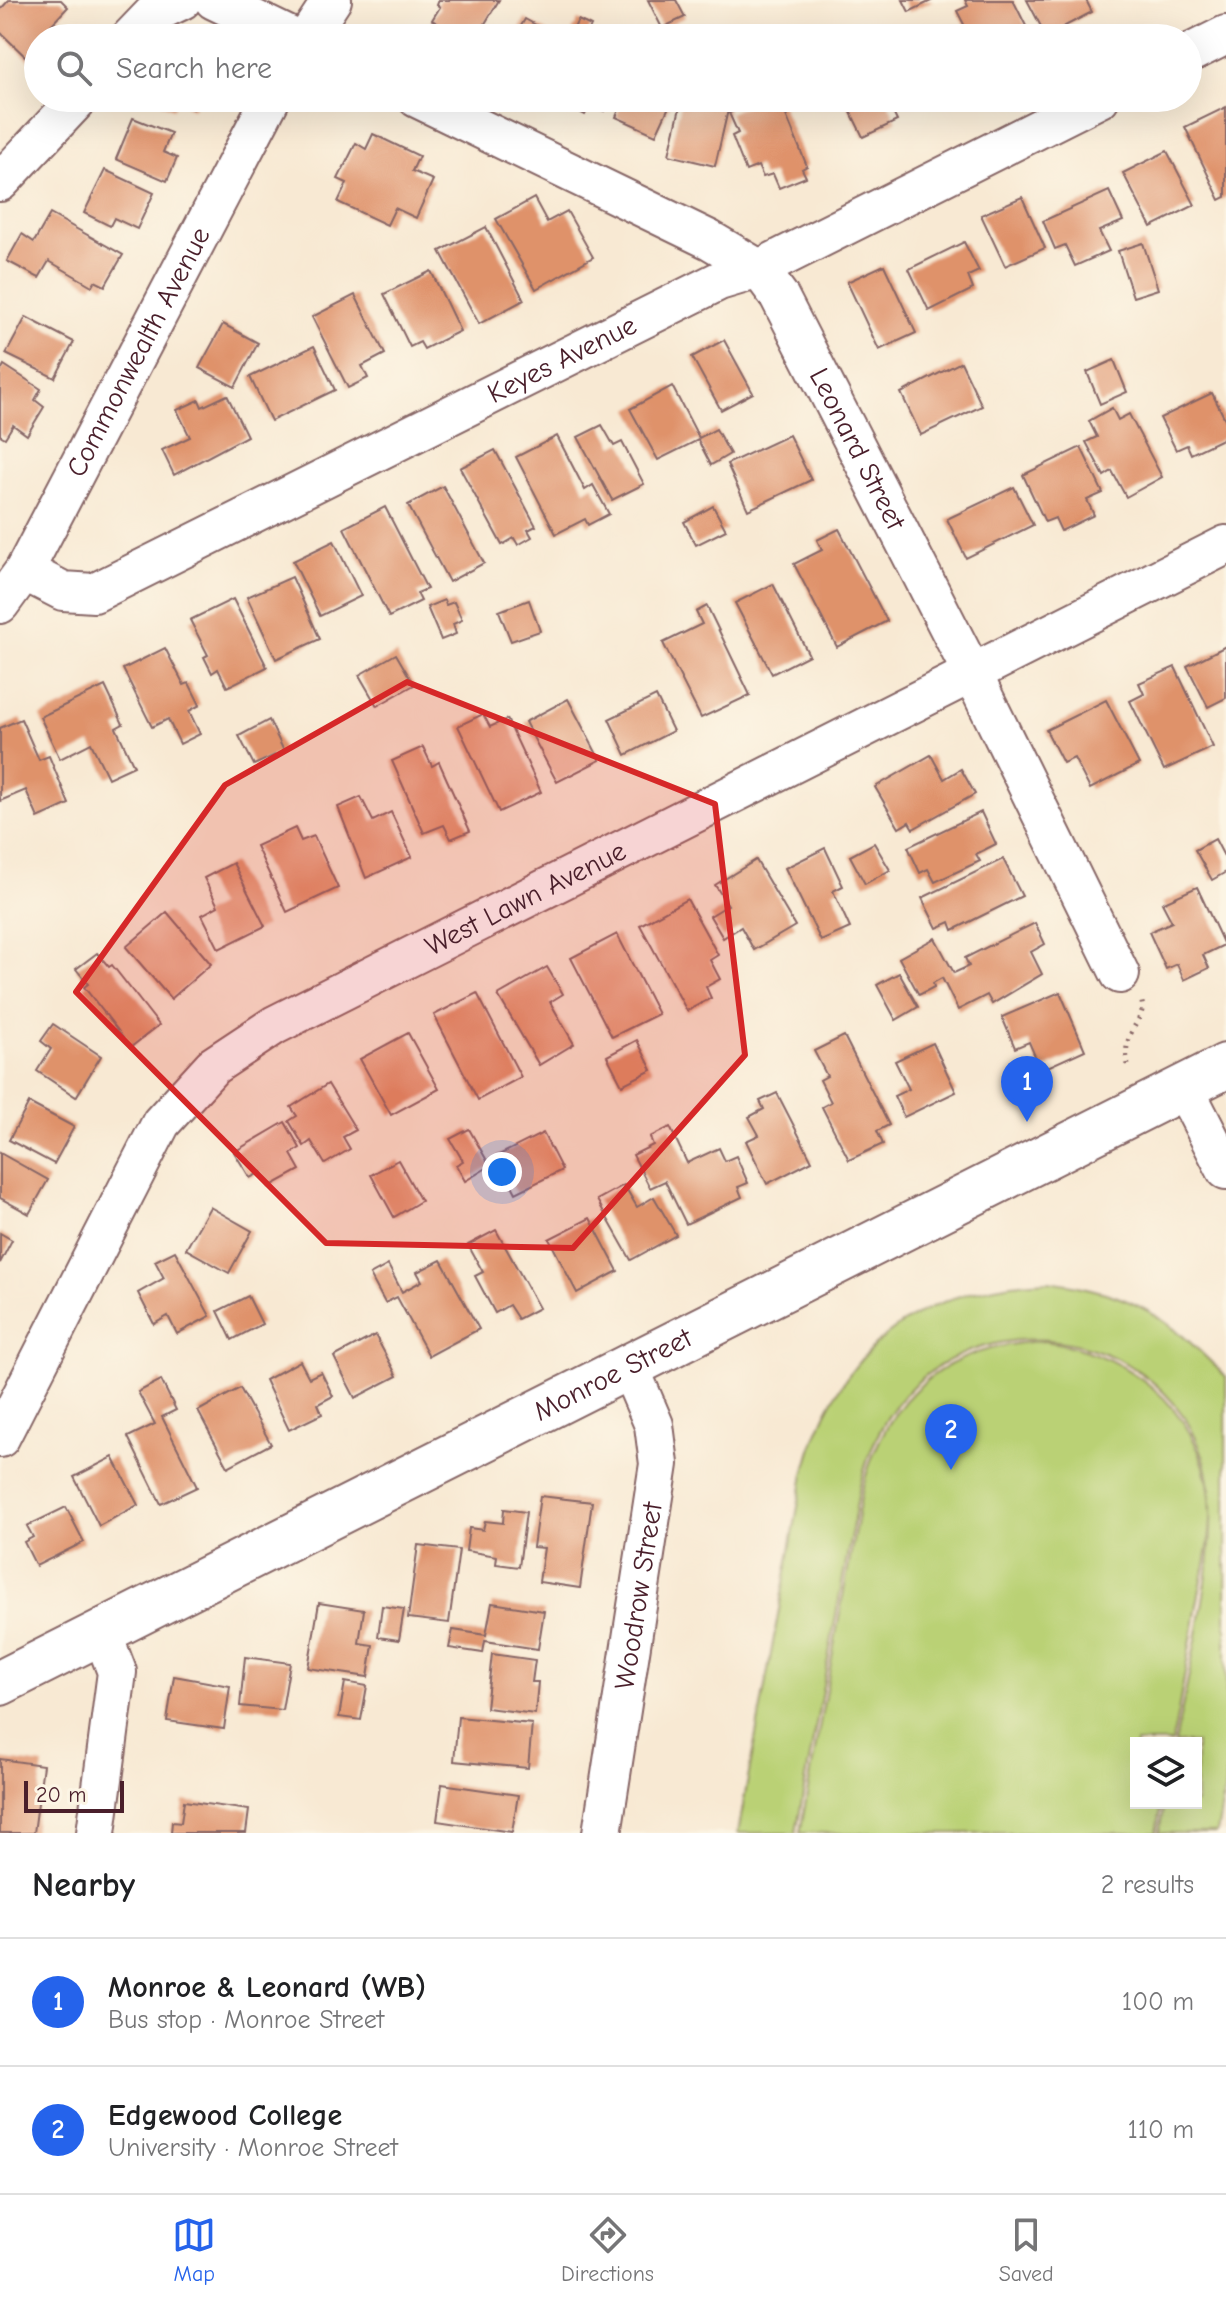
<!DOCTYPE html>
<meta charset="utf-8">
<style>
body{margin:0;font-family:"Comic Neue",sans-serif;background:#f6f6f6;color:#202124}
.controls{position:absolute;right:24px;bottom:24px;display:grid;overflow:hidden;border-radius:0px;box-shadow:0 8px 32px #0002}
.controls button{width:72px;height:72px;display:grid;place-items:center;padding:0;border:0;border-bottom:2px solid #e0e0e0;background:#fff;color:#202124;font:40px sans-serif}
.scale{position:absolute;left:24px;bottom:20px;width:100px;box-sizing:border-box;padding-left:8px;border:4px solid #4a1f2b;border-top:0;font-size:22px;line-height:28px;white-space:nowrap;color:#4a1f2b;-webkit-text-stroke:6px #fcf5e5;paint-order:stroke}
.you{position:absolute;left:502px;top:1172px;width:28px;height:28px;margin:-20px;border:6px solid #fff;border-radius:50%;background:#1a73e8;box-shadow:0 0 0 12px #1a73e833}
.badge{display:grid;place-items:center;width:52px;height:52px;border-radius:50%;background:#2563eb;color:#fff;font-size:26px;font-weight:700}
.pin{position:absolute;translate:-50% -66px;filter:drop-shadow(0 2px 4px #0008)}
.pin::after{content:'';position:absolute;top:42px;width:28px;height:24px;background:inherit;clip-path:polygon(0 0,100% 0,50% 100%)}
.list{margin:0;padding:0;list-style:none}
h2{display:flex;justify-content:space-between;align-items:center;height:104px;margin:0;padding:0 32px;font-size:34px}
h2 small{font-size:26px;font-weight:400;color:#757577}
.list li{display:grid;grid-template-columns:52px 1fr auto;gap:24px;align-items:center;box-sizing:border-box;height:128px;padding:0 32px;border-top:2px solid #e0e0e0}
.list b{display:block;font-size:30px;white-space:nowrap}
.list p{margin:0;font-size:26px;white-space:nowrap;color:#757577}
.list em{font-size:26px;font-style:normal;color:#757577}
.icon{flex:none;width:44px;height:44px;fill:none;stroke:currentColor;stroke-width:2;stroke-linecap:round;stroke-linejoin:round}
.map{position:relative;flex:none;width:1226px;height:1833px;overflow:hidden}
.search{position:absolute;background:#fff;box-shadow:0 8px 32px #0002;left:24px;right:24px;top:24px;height:88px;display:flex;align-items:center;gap:20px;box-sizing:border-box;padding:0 28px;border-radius:44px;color:#757577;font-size:30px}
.sheet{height:360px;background:#fff}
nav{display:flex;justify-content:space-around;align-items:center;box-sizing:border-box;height:112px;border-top:2px solid #e0e0e0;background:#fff;font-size:22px;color:#757577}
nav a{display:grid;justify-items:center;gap:4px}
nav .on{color:#2563eb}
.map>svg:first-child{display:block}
.green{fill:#bad175;stroke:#827850;stroke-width:2}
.building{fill:#df926b}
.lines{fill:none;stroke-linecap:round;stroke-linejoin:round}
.minor-casing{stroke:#876666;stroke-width:42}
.major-casing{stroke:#876666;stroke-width:48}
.path{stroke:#876666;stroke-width:5;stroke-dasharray:2 6;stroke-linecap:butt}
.minor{stroke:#fff;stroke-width:38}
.major{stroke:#fff;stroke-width:44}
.marked{fill:#d62828;fill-opacity:0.2;stroke:#d62828;stroke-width:6;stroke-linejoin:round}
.labels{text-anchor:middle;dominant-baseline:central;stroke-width:8;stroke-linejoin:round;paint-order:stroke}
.street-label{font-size:28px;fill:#4a1f2b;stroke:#fcf5e5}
</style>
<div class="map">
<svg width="1226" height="1833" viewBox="0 0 1226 1833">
<rect width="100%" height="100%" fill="#fcf5e5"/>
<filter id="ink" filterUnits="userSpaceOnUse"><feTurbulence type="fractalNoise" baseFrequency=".0125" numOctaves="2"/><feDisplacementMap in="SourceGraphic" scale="16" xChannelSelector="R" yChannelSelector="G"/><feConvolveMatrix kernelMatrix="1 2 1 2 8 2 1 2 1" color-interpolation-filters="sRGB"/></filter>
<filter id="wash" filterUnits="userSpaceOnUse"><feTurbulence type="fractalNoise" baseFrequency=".006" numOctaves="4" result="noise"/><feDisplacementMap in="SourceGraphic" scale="32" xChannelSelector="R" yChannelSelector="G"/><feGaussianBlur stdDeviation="1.8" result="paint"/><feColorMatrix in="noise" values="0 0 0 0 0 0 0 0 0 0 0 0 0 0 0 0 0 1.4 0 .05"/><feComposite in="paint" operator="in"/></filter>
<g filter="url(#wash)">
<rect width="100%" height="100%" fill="#f8e9d3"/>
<g class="green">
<path d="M1049,1281C1136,1294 1165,1315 1226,1377V1782L1217,1833H1159L1164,1803H1196V1743H1175C1189,1666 1226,1534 1205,1462C1168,1338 1006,1300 913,1386C884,1414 869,1448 860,1486L796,1833H738L804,1474C836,1348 920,1286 1049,1281Z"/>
<path d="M1045,1341C1138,1354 1213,1420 1211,1520C1210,1548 1202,1577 1197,1605C1189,1651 1181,1697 1172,1743H1136V1803H1161L1156,1833H800L863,1486C888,1392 948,1345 1045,1341Z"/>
</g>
<g id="blocks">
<g class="building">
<polygon points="9,0 61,0 68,7 51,25 60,34 56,38 38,38 38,57 32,63 0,32 0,10"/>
<polygon points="439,0 499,0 477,37 467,32 464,38 432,20 440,7 437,5"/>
<polygon points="648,0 676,0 685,17 662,28"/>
<polygon points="903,0 933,0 909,12"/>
<polygon points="965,0 1013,0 1032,38 971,38 957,11 968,6"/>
<polygon points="1027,0 1086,0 1092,12 1046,36"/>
<polygon points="525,19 559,38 514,38"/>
<polygon points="578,20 591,26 585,38 569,38"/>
<polygon points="787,28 794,38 771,38"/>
<polygon points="152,98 199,98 193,109 177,100 173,109"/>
<polygon points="553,98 610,98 604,111 590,105 585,115"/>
<polygon points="624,98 673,98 656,135 616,117"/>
<polygon points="765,98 779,98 807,166 802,169 806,177 779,188 773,174 763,177 758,166 746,171 732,136 738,133 729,113"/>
<polygon points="844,98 886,98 897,121 863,137"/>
<polygon points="682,99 728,110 715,166 669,155"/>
<polygon points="1226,107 1226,197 1220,200 1185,127"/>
<polygon points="133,118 171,133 163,152 177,158 167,181 116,159"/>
<polygon points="373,134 419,156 412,171 433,180 416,218 395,208 387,225 338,202 347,183 338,179 356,143 366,149"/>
<polygon points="1167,151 1195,205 1151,227 1123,173"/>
<polygon points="105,170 154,193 137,229 114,218 110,226 84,213"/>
<polygon points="1109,191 1123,221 1099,231 1109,251 1075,266 1065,245 1055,249 1043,221"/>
<polygon points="1022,197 1045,248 1005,266 981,215"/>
<polygon points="534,198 547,222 567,211 593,257 536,289 496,219"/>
<polygon points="50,214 123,255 105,286 95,281 92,286 49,261 39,278 7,261 22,234 34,242"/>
<polygon points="486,227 524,300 479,324 440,251"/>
<polygon points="964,242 979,271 968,276 973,289 929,311 909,269"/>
<polygon points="1143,243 1158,289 1133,297 1118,251"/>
<polygon points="884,265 916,333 879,350 847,282"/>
<polygon points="431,271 460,331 424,349 420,342 410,347 384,294"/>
<polygon points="355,295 385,354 362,366 368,378 348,388 312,317"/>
<polygon points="26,317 74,342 55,378 6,354"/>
<polygon points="223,324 258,343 235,387 199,368"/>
<polygon points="724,340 753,393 721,410 692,357"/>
<polygon points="314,346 335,390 271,421 250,377"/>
<polygon points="1114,360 1127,392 1100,404 1087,372"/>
<polygon points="961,362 982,406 921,435 901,393"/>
<polygon points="4,365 41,389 35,400 44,407 27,435 13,425 5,438 0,435 0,372"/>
<polygon points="672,386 699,438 716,429 730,454 711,465 698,440 658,460 630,409"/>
<polygon points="1212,393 1226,421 1226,437 1191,454 1187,445 1176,450 1160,418"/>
<polygon points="227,395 247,436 174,475 162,450 190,437 177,410 199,400 202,407"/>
<polygon points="1112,408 1118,420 1129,414 1162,477 1126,497 1112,471 1104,476 1086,442 1097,437 1089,421"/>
<polygon points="602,425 614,446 622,442 644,484 612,500 578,437"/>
<polygon points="789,435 811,480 748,510 727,464"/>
<polygon points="557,436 585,490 593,485 609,514 588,525 585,519 556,534 516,457"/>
<polygon points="1081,447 1103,493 1087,500 1094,515 1061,531 1055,518 1045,522 1023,475"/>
<polygon points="495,450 536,526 528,530 532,537 518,545 514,538 502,545 460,468"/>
<polygon points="443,486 484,563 449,582 408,505"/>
<polygon points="1014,487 1033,525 966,558 947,519"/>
<polygon points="713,506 726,530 696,545 684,522"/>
<polygon points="385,507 427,589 417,593 421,601 389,617 344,528"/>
<polygon points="839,529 887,621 837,647 794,564 822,550 817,540"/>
<polygon points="334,541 361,596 320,616 293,561"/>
<polygon points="292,577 320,639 276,659 247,597"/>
<polygon points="773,584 809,655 772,674 735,603"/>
<polygon points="233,599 267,667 227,687 218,669 212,673 204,657 208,655 190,620"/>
<polygon points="444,600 446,605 454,602 462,620 453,624 456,634 441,640 427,607"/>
<polygon points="529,600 540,631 511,641 499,611"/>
<polygon points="707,606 750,695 701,718 663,643 702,624 696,612"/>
<polygon points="1226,646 1226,698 1208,707 1187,666"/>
<polygon points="165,648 184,685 189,683 200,705 189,711 200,734 180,744 168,719 152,727 123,669"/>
<polygon points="396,654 414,685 377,706 359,675"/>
<polygon points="1175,667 1213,747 1164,770 1130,701 1144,694 1139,683"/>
<polygon points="105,686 123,724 116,728 134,766 108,778 91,743 60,759 40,717"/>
<polygon points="656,696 673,731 626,755 609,719"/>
<polygon points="568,699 600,760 557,782 525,722"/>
<polygon points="1106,700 1139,764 1090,789 1074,758 1063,763 1046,730"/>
<polygon points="483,714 490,727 507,719 541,792 499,812 458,726"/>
<polygon points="21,719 39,760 49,756 69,804 38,818 26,790 0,801 0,728"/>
<polygon points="269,720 284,751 254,765 239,736"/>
<polygon points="423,747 432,766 439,762 470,831 451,839 444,825 424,833 392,761"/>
<polygon points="931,755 944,779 961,769 975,794 913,829 909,822 899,828 875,787"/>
<polygon points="361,797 373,821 391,812 412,857 366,878 338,807"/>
<polygon points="981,812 996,844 976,854 980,861 935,882 928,869 920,873 908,847"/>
<polygon points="295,828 301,841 314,836 338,888 287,912 256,846"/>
<polygon points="1215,839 1226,860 1226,872 1212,880 1195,850"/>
<polygon points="874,843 890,870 865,884 850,856"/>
<polygon points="825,848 843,886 833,891 850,928 821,941 785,868"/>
<polygon points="1003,859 1022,896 953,930 950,922 937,928 922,898"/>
<polygon points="756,860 795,926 754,950 741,927 723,938 710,916 728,905 715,885"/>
<polygon points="233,863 265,926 219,949 202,915 218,906 204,878"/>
<polygon points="1197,887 1224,945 1203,955 1209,968 1184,980 1177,964 1166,969 1149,932 1172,922 1162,903"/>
<polygon points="687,899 718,955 710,960 720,979 706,987 711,998 687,1011 640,925"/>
<polygon points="167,912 211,964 171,999 126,947"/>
<polygon points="1035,923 1045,944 1031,952 1042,974 992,1004 987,995 958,1010 942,978 933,983 934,987 919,995 899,958 935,938 954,973 969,966 965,958"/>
<polygon points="617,934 658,1014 612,1037 571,958"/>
<polygon points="97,953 109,967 112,965 159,1025 131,1047 84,987 88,984 76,969"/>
<polygon points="547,967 563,994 550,1002 574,1044 539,1065 498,995"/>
<polygon points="899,973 918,1007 896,1020 877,985"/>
<polygon points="1060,992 1085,1050 1041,1070 1029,1042 1015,1048 1002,1017"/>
<polygon points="477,993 521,1077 478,1100 434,1015"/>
<polygon points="53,1024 101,1056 76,1097 37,1071 51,1049 41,1041"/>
<polygon points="408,1033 439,1089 391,1115 360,1059"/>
<polygon points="844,1036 889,1125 877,1131 883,1144 849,1160 822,1107 831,1102 820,1080 827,1076 814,1051"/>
<polygon points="637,1040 652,1070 622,1085 607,1056"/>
<polygon points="933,1043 956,1092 904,1117 894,1096 909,1089 895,1061"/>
<polygon points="328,1084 356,1130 343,1137 350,1149 325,1164 311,1141 304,1146 289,1121 297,1116 291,1107"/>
<polygon points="777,1093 812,1161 767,1184 746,1141 759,1135 749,1117 764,1109 760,1101"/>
<polygon points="29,1103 74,1127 54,1164 9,1140"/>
<polygon points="285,1122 300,1148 291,1154 300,1170 269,1187 261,1172 250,1178 234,1152"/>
<polygon points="670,1127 687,1163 719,1148 725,1161 736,1156 748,1183 738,1187 742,1197 686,1224 665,1181 650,1188 633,1155 653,1145 650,1137"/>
<polygon points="469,1129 490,1166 465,1181 456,1165 463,1161 450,1139"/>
<polygon points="543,1133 562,1170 516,1193 497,1156"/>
<polygon points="0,1153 48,1180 29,1214 0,1198"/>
<polygon points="398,1160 421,1201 394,1217 371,1175"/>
<polygon points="624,1185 637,1207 654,1197 676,1235 631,1260 597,1200"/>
<polygon points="210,1207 252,1231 229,1273 186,1249"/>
<polygon points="590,1218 618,1271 577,1293 549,1239"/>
<polygon points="496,1230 539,1308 518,1319 509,1305 495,1313 475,1276 483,1272 468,1245"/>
<polygon points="0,1233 12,1240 0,1263"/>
<polygon points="175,1251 210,1316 177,1334 168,1316 154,1324 138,1293 164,1278 155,1261"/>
<polygon points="441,1260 479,1329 429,1356 397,1297 385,1303 370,1275 388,1265 402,1292 422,1281 417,1272"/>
<polygon points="248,1296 262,1324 232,1340 218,1311"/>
<polygon points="375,1335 397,1376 355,1398 334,1357"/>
<polygon points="300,1361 309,1378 321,1372 333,1396 318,1404 322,1414 289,1430 265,1380"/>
<polygon points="161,1380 176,1410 162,1417 197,1487 161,1504 128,1437 155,1424 138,1392"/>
<polygon points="240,1388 271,1444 228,1467 198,1411"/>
<polygon points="113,1457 138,1505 99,1526 74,1477"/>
<polygon points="540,1496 592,1502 580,1588 539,1582 544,1548 533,1547"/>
<polygon points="66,1507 84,1542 36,1566 24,1542 33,1537 27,1526"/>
<polygon points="504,1509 526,1512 519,1567 496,1564 497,1556 466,1551 469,1528 483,1530 485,1521 503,1523"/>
<polygon points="418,1545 459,1550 449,1623 408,1618"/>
<polygon points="319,1603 364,1610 359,1643 373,1645 368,1677 308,1668"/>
<polygon points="492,1603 544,1611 538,1649 485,1641 483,1653 449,1648 453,1630 486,1635"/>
<polygon points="382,1606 404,1609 399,1640 378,1637"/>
<polygon points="492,1654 535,1660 532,1682 538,1682 535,1714 486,1708"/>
<polygon points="245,1657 290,1663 282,1710 240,1706"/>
<polygon points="174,1676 230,1686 224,1729 167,1721"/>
<polygon points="345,1682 367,1686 361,1720 339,1717"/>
<polygon points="458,1717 532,1724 528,1768 454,1761"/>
<polygon points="0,1759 43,1765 34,1833 0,1833"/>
<polygon points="442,1784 518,1795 512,1832 437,1821"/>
<polygon points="184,1801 249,1810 246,1833 171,1833 172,1822 181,1823"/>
</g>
</g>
</g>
<g filter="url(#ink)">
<use href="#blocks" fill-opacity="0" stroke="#876666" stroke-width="2"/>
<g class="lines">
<g class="minor-casing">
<g id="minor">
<polyline points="214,0 293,38"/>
<polyline points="130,38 153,14 182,0"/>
<polyline points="307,38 332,0"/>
<polyline points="1188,54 1226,35"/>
<path id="s1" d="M417,98L710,240L759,269L779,296L971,671L1120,974"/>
<polyline points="0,182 79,98"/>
<path id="s2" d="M24,571L63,591L94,593L719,281L759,269L1100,98"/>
<path id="s3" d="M0,604L24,571L271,98"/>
<polyline points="1183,1086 1226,1170"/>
<path id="s4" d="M0,1438L161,1123L213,1066L275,1025L1226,545"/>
<polyline points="96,1833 117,1672 101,1630"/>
<path id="s5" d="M602,1833L659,1464L654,1425L628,1364"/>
</g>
</g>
<g class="major-casing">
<g id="major">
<path id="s6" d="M0,1683L1226,1066"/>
</g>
</g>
<path class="path" d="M1128,1065C1120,1028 1149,1021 1141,999"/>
<use href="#minor" class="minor"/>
<use href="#major" class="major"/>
</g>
</g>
<path class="marked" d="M407,682L715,804L745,1055L573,1248L326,1243L76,992L225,785Z"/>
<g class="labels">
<g class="street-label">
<text stroke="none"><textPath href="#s3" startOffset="288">Commonwealth Avenue</textPath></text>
<text stroke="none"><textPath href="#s2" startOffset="598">Keyes Avenue</textPath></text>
<text stroke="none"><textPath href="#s1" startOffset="588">Leonard Street</textPath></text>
<text stroke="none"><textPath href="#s4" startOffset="786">West Lawn Avenue</textPath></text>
<text stroke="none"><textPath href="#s6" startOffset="686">Monroe Street</textPath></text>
<text stroke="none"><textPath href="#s5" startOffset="240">Woodrow Street</textPath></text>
</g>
</g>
</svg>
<div class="controls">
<button><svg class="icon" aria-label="layers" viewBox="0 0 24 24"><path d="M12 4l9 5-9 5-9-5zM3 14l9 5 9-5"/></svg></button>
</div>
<div class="scale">20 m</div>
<div class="you"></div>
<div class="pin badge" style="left:1027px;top:1122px">1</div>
<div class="pin badge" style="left:951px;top:1470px">2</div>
<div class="search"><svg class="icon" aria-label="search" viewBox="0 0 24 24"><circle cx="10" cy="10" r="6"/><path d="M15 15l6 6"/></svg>Search here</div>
</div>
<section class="sheet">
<h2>Nearby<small>2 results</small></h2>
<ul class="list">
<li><span class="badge">1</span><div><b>Monroe &amp; Leonard (WB)</b><p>Bus stop · Monroe Street</p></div><em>100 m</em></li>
<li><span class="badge">2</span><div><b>Edgewood College</b><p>University · Monroe Street</p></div><em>110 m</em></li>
</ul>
</section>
<nav>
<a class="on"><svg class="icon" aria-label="map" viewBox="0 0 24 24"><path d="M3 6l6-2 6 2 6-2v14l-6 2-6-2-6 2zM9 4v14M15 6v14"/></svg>Map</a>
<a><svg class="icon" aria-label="directions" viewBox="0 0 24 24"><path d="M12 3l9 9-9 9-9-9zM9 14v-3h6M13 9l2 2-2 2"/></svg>Directions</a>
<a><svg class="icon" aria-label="saved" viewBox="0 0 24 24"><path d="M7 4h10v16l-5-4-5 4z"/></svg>Saved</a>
</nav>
